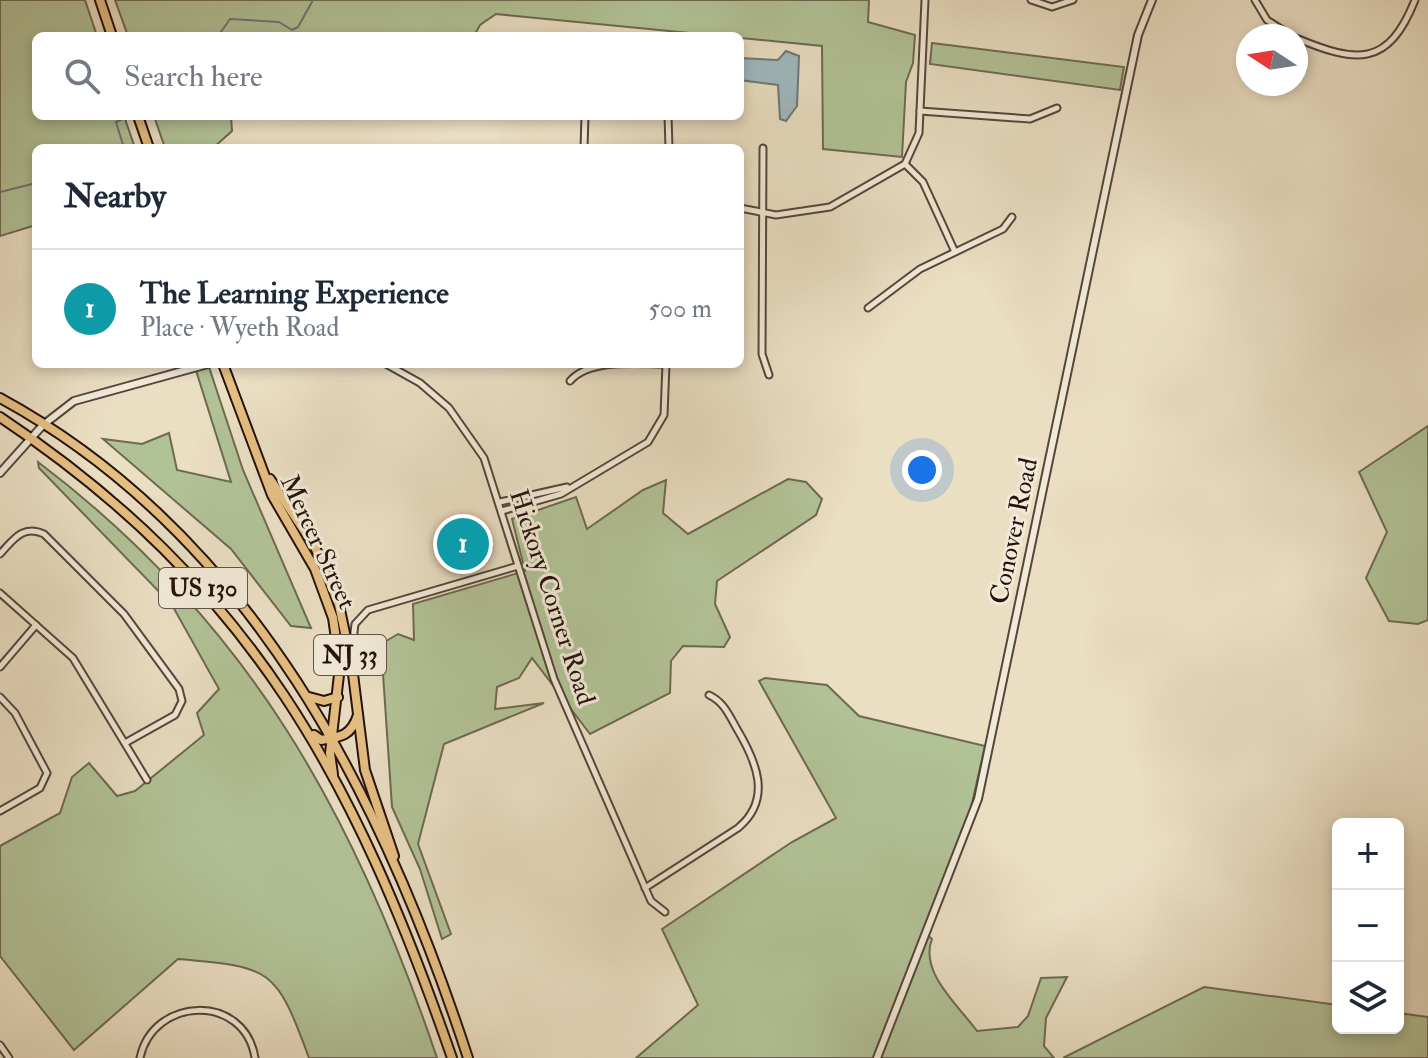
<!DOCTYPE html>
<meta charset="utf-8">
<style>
body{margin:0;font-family:"IM FELL Double Pica",serif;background:#f6f6f7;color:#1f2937}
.controls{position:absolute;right:24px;bottom:24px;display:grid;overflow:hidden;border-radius:12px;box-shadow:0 4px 12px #0003}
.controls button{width:72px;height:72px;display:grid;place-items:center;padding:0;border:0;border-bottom:2px solid #e0e1e3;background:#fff;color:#1f2937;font:40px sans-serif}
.compass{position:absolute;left:1236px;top:24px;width:72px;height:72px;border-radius:50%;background:#fff;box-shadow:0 4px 12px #0003;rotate:282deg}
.you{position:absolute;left:922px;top:470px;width:28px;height:28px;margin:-20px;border:6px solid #fff;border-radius:50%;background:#1a73e8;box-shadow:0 0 0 12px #1a73e833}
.badge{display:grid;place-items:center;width:52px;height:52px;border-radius:50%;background:#8f2418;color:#fff;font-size:26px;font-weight:700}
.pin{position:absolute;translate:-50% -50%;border:4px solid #fff;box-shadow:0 2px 8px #0006}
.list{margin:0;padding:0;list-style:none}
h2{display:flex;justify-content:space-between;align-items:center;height:104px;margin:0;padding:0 32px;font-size:34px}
h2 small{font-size:26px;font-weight:400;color:#747a83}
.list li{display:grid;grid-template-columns:52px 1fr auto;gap:24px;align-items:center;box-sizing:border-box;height:120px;padding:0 32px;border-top:2px solid #e0e1e3}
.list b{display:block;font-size:30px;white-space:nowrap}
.list p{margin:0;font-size:26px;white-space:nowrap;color:#747a83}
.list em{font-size:26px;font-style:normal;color:#747a83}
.icon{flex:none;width:44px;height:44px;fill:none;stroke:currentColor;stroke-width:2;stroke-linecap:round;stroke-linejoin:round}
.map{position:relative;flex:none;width:1428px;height:1058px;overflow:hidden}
.search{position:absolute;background:#fff;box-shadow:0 4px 12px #0003;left:32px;top:32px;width:712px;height:88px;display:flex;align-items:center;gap:20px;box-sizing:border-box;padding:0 28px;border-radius:12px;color:#747a83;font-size:30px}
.panel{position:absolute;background:#fff;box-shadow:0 4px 12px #0003;left:32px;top:144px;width:712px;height:224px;border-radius:12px}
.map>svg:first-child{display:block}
.green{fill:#b2c297;stroke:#6c6a51;stroke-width:2}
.water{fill:#9eb9bf;stroke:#6e7677;stroke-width:2}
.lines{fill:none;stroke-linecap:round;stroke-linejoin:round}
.stream{stroke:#6e7677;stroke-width:2}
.minor-casing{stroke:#564539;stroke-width:9}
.tertiary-casing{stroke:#564539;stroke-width:10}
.primary-casing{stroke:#25120b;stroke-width:12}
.trunk-casing{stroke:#25120b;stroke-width:12}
.minor{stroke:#f1ead8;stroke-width:5}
.tertiary{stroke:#f1ead8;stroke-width:6}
.primary{stroke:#e5bf82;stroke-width:8}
.trunk{stroke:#e5bf82;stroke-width:8}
.labels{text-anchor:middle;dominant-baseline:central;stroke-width:6;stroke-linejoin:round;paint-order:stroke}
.shield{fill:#f1ead8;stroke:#625348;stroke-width:2}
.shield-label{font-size:24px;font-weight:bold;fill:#25120b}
.street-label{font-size:26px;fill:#25120b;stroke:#f1ead8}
</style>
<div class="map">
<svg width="1428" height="1058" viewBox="0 0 1428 1058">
<rect width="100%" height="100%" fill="#eadec3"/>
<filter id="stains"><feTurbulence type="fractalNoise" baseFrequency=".0025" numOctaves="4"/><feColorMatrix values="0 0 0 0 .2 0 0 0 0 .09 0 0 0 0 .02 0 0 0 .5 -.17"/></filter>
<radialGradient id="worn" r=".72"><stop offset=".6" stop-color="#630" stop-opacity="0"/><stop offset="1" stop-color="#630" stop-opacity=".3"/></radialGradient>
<g class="green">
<polygon points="0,0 85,0 97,36 36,36 36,116 124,116 135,148 36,148 36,225 0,236"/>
<polygon points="115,0 869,0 868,22 915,35 913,63 906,82 902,157 823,149 822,46 496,14 480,25 474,36 128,36"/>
<polygon points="932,43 1124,67 1120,90 930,64"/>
<polygon points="154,116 231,116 232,131 213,148 165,148"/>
<polygon points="194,364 208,364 243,470 311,628 291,626 231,549 103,439 142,444 169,433 177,470 231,482"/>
<polygon points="1428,426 1428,620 1418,624 1389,621 1366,578 1387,532 1359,472"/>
<path d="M38,462C247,620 355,814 437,1058H309C276,968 272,967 178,959L74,1050L0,956V846L60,813L72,777L89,763L117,796L135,791L204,735L197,713L219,689L172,605L39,468Z"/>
<polygon points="788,479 806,482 822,499 816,515 717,581 715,604 730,637 724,647 683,646 671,661 670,693 590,734 532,658 519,678 497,687 495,709 544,703 444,744 418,844 451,934 442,939 420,869 392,807 381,644 398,634 414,640 413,604 525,571 512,519 576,497 587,529 643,490 666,480 663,513 688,534"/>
<polygon points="478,529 492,548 465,567 461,560 482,545 474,532"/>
<path d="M765,678L827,685L859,716L985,746L968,821L923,931L932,939C919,972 958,1005 977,1031L1018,1027L1028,1016L1041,978L1067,977L1046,1018L1044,1046L1054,1058H636L698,1005L662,929L792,842L836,818L759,681Z"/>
<polygon points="1204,987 1338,1005 1338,1028 1398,1028 1398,1013 1428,1017 1428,1058 1063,1058"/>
</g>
<polygon class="water" points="786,51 799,56 797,106 786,121 780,119 778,85 740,80 740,58 778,60"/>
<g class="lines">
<g class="stream">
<polyline points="218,36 230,19 279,22 292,30 298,27 313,0"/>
<polyline points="124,148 116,122 129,116"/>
<polyline points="0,192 36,183"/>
</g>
<g class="minor-casing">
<g id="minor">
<polyline points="1031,0 1052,7 1073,0"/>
<polyline points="1255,0 1267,20 1292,36"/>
<path d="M1296,38C1356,63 1388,68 1415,0"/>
<polyline points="920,111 1030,119 1057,108"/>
<polyline points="668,116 669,148"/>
<polyline points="584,148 585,116"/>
<polyline points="763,148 762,354 769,375"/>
<polyline points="905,164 923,182 955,252"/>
<polyline points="740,208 776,215 830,207 905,164 919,133 925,0"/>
<polyline points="868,308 920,269 1003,229 1012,217"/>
<polyline points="386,364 420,383 449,408 484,458 554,679 651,901 665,912"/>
<path d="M570,381C590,358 639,364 666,364"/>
<polyline points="500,502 567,487"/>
<polyline points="502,511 561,494 648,442 664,415 666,364"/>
<path d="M0,554C13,540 23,524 44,534L124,614L179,689L182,701L175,715L125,743"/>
<polyline points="0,593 73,658 147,780"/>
<polyline points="352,649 355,624 368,610 518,566"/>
<polyline points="0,667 36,625"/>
<polyline points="0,697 15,713 47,773 40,788 0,811"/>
<path d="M645,888L738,828C773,799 756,761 737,729C729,715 724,702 709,695"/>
<polyline points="0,1045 9,1058"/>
<path d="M140,1058C153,996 245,993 255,1058"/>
</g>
</g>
<g class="tertiary-casing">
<g id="tertiary">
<polyline points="0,473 43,425 74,401 208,364"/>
<polyline points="877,1058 978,799 1138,35 1152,0"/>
</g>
</g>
<g class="primary-casing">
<g id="primary">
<polyline points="100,0 112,36"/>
<polyline points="138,116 149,148"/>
<polyline points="223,364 272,495 315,569 333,618 340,666 330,753 333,774"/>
<polyline points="270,479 315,547 339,605 352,666 365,770 394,856"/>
</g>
</g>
<g class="trunk-casing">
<g id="trunk">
<path d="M0,398C252,535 383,797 468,1058"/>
<path d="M0,417C252,585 355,778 452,1058"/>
<polyline points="309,697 324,701 338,697"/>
<path d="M314,735L321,740C341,737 351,736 358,715"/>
</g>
</g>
<use href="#minor" class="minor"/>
<use href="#tertiary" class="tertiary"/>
<use href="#primary" class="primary"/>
<use href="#trunk" class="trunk"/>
</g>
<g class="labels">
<g class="shield">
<rect x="159" y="568" width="88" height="40" rx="6"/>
<rect x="314" y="635" width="72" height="40" rx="6"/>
</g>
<g class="shield-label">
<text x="203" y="588">US 130</text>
<text x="350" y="655">NJ 33</text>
</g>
<g class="street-label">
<text transform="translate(1014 531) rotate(-78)">Conover Road</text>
<text transform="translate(318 542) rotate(65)">Mercer Street</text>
<text transform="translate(552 597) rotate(72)">Hickory Corner Road</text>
</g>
</g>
<rect width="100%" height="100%" filter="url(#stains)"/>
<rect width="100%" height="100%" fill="url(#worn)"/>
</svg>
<div class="controls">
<button>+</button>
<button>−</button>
<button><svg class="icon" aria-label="layers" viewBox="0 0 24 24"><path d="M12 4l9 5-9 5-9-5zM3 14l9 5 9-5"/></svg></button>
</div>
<svg class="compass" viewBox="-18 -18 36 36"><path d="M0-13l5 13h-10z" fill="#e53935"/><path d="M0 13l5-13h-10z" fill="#747a83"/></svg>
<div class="you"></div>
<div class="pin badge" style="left:463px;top:544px;background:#0f9aa8">1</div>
<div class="search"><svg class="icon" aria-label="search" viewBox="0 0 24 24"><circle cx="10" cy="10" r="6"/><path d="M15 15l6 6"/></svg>Search here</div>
<section class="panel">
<h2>Nearby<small></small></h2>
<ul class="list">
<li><span class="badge" style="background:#0f9aa8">1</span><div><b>The Learning Experience</b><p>Place · Wyeth Road</p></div><em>500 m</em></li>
</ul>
</section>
</div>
